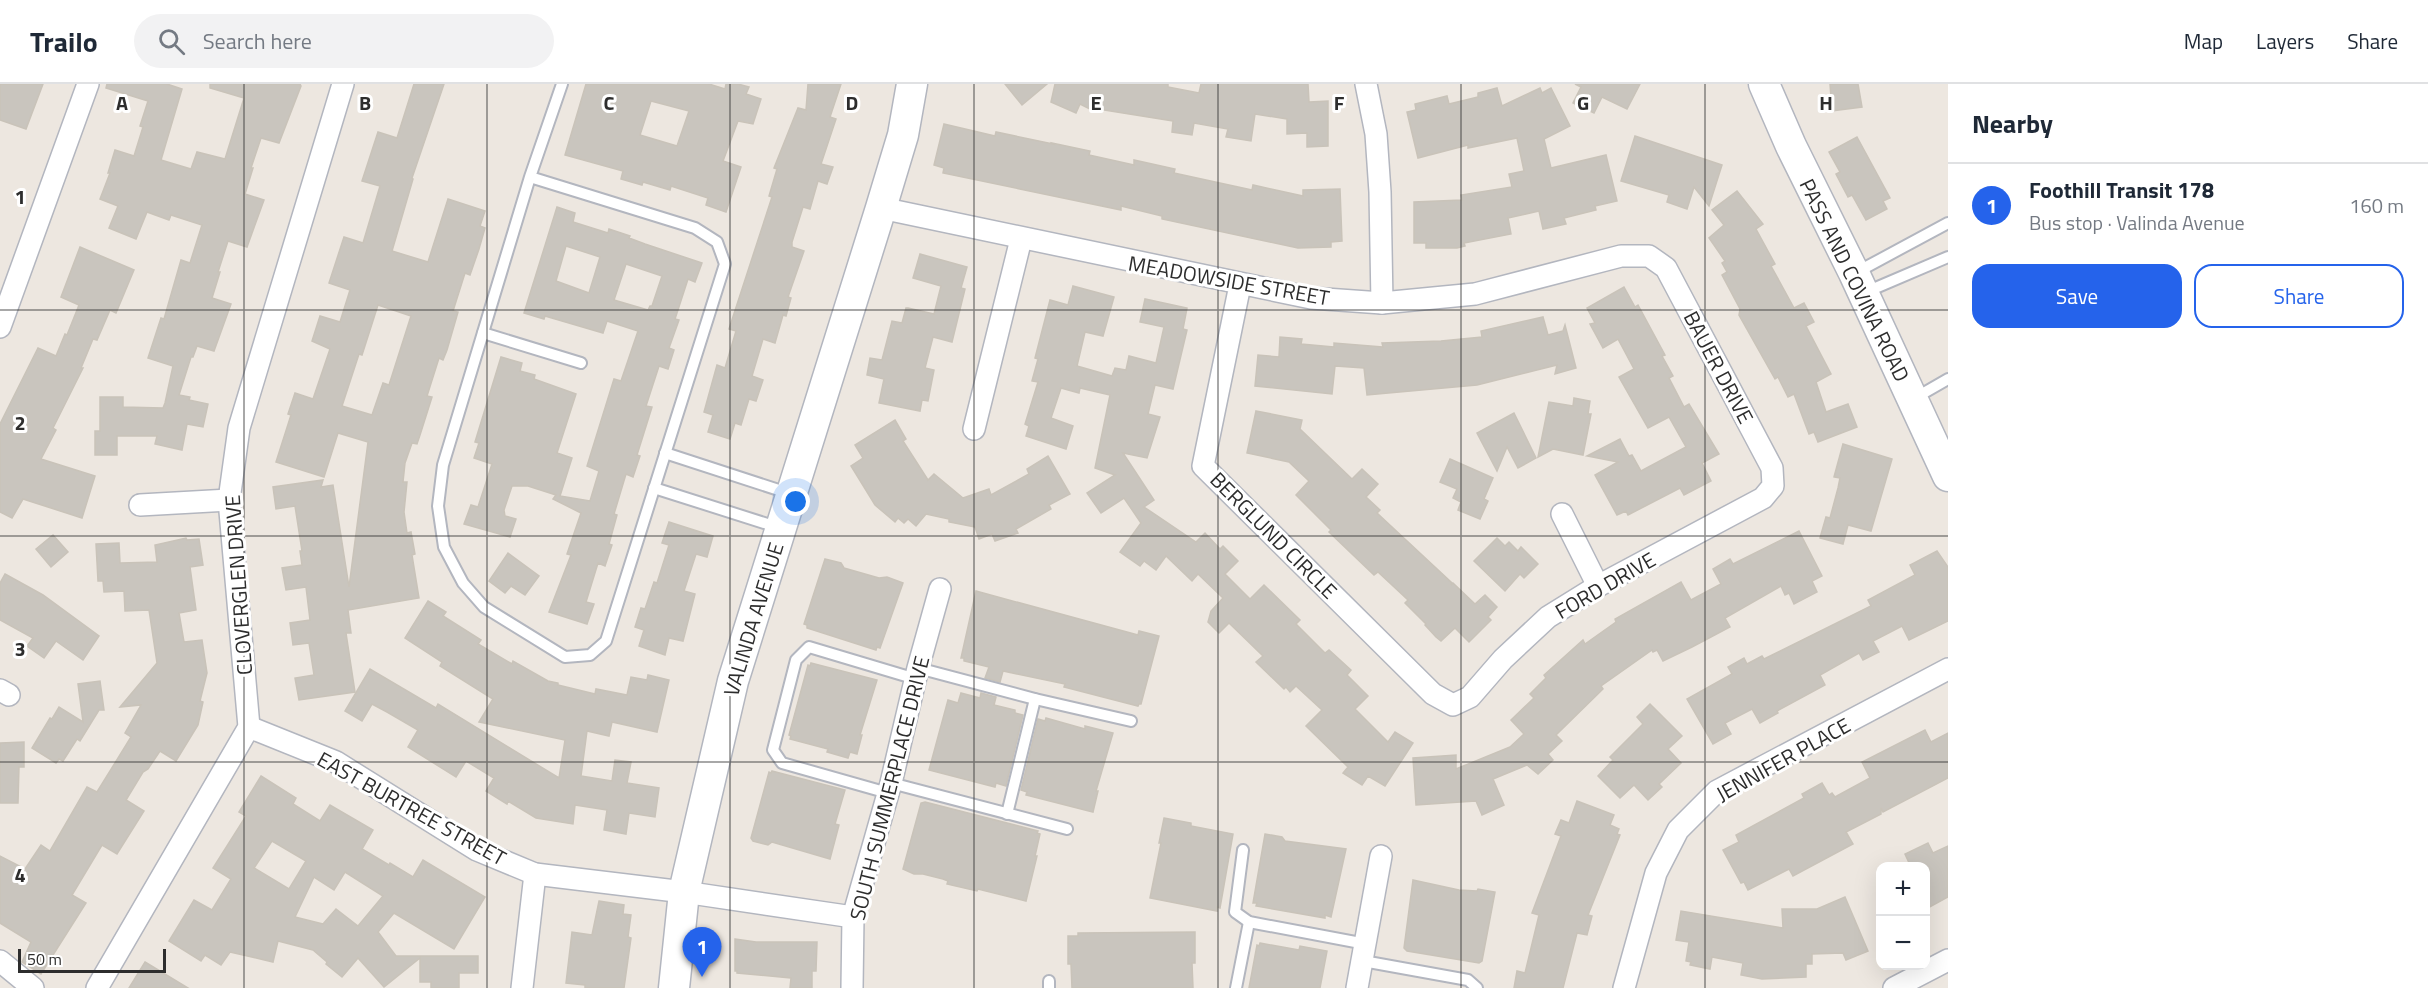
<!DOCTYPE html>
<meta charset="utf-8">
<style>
body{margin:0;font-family:"Titillium Web",sans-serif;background:#f2f2f3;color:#1f2937}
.controls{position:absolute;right:18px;bottom:18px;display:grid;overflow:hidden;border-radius:12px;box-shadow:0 6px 24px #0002}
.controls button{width:54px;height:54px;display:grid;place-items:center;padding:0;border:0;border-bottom:2px solid #e0e1e3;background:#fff;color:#1f2937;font:30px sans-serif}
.scale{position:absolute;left:18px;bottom:15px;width:148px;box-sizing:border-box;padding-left:6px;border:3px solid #2d2d2d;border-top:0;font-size:16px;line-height:21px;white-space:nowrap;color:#2d2d2d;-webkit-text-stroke:4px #fff;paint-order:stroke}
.you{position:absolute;left:796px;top:418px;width:21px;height:21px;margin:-15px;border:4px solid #fff;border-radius:50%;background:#1a73e8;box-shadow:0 0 0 9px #1a73e833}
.badge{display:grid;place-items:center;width:39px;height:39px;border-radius:50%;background:#2563eb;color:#fff;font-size:20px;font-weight:700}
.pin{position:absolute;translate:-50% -50px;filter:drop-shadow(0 2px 3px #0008)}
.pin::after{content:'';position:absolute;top:32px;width:21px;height:18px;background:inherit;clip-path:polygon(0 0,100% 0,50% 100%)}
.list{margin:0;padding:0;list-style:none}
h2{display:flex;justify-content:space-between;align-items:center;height:78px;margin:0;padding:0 24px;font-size:26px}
h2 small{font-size:20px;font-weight:400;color:#747a83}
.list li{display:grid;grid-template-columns:39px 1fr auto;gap:18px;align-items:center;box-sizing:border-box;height:84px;padding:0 24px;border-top:2px solid #e0e1e3}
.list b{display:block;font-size:22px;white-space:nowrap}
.list p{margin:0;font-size:20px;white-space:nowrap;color:#747a83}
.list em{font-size:20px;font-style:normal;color:#747a83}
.actions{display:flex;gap:12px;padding:18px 24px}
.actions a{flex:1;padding:14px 0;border:2px solid #2563eb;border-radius:18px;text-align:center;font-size:21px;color:#2563eb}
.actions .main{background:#2563eb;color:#fff}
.icon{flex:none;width:33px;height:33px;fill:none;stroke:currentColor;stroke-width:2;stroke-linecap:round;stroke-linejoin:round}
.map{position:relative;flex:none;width:1948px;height:904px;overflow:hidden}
header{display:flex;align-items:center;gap:36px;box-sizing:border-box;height:84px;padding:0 30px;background:#fff;border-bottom:2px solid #e0e1e3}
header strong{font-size:28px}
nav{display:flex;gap:33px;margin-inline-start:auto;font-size:21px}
.search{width:420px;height:54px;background:#f2f2f3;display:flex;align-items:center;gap:15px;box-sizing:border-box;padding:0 21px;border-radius:33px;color:#747a83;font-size:22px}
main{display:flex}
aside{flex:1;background:#fff}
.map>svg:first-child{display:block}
.building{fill:#c9c5be;stroke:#c9c3b9;stroke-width:1.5;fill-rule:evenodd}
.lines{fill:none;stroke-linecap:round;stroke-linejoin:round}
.lane-casing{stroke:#b3b6bf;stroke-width:14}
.street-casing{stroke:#b3b6bf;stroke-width:24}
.secondary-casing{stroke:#b3b6bf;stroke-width:33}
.lane{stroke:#fff;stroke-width:10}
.street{stroke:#fff;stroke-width:21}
.secondary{stroke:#fff;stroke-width:30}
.grid{fill:none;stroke:#2d2d2d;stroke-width:1.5;stroke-opacity:0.55}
.labels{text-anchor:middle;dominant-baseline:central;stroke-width:6;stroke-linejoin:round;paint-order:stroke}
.street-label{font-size:21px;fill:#2d2d2d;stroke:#fff}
.grid-label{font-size:20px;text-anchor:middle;font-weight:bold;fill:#2d2d2d;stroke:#fff;stroke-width:6;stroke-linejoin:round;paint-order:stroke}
</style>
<header>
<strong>Trailo</strong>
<div class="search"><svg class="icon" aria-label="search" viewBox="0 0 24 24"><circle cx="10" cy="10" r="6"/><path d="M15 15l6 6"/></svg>Search here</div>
<nav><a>Map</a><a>Layers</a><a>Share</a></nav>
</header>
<main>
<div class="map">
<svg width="1948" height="904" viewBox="0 0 1948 904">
<rect width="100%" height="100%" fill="#ede7e0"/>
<g class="building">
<polygon points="0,0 43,0 26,45 0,36"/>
<polygon points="107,0 167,0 182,5 161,76 191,85 197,68 225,75 244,14 210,4 210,0 300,0 301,2 279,59 261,54 251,84 253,84 245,110 264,116 247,163 228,157 218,188 220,188 212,214 231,220 214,267 197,262 193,273 191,273 179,311 190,313 189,316 208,320 203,343 187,340 182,366 155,360 157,352 117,352 117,371 95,371 95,347 100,347 100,313 123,313 123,323 163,324 165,319 173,282 148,274 161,234 164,235 181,176 190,179 202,141 171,131 169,136 147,128 136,155 109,144 118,122 100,115 110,89 108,89 115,66 134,72 143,43 140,42 148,17 106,4"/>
<path d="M414,0H444L412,94L413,95L392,167L428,178L448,115L485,127L480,142L485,144L479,165L470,191L465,189L453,227L458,228L447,266L443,276L439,274L427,312L432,313L420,351L417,360L412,359L405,379L403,398H407L404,428L407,449L411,448L415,470L412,471L419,514L348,526L351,549H346L355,608L299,616L295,594L314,591L309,559L293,561L290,539L310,536L306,503L286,506L282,484L302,481L300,467H302L295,422L276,425L273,403L323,396L321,403L333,401L349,503L368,358L338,349L324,393L276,378L291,331L288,330L295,309L313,315L330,265L312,257L320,232L340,238L350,206L329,199L344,153L363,159L380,102L362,97L378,48L397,54ZM378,221L411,232L389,301L383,299L372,331L342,322L359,270L362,271Z"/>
<path d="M586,0H709L725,5L726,0H738L749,3L746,10L761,15L753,40L738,37L723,77L741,83L726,128L706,121L708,114L671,102L670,106L643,98L642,101L621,95L623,87L565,71ZM651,17L689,27L677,62L640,51Z"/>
<polygon points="808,0 841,0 830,33 836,35 821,80 833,83 827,100 818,97 810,125 803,123 792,158 792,163 804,167 788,213 791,214 786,232 783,231 775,259 763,255 752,292 763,296 756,317 749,315 741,341 735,339 730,355 708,348 713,331 704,328 717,281 725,284 736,247 729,245 772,113 769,112 777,85 774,84 798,24 806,26"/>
<polygon points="1005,0 1047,0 1022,21"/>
<polygon points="1055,0 1168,0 1168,3 1199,9 1201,0 1308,0 1309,18 1328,17 1328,62 1307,63 1307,49 1287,50 1287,35 1255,30 1251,57 1226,53 1228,45 1194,39 1192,51 1172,48 1173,37 1098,25 1096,28 1080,20 1076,29 1051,18"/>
<polygon points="1575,0 1640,0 1627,25 1602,13 1594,29 1573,19 1581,3"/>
<polygon points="1830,0 1858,0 1862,23 1832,27"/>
<polygon points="1497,4 1502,22 1540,4 1542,9 1551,4 1570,42 1544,55 1551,84 1606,71 1617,117 1595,122 1596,126 1564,134 1566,140 1543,145 1539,127 1508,134 1511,150 1464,159 1465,162 1457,164 1426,164 1426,159 1414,159 1414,118 1462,116 1461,111 1512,103 1509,90 1524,87 1517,54 1468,64 1468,61 1418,74 1407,28 1416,26 1415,20 1447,12 1449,20 1478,13 1478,9"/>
<polygon points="944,40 995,52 996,48 1053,60 1052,59 1090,67 1089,71 1134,81 1134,76 1175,85 1174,89 1252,106 1253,101 1303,112 1303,106 1340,105 1342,157 1331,158 1331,163 1298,164 1162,135 1162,132 1121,122 1121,126 943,89 944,84 934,81"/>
<polygon points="1635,52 1722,81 1709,122 1694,103 1687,125 1667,118 1669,111 1621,97"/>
<polygon points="1857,53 1890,114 1883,117 1887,125 1866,136 1852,111 1848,113 1836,90 1840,88 1829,68"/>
<polygon points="1737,107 1763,140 1756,145 1775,180 1771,182 1794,224 1804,219 1814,238 1806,242 1831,290 1816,298 1826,328 1848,320 1857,343 1818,358 1814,348 1809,350 1794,310 1788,313 1778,293 1775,295 1739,231 1740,225 1722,191 1727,188 1722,179 1725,177 1709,154 1724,141 1712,126"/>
<path d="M557,123L575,129L573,138L608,149L609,145L630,152L629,154L645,160L702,179L695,198L688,195L675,235L679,236L669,264L674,266L668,285L659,282L646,322L652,323L637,371L640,372L633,393L626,390L614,430L617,431L609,460L612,461L605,482L598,479L586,518L594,520L587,540L549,528L571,471L567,470L581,429L553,415L556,411L528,402H512L504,426L505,432L516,435L510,453L464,440L471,421L478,423L492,380L474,374L479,359L475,358L501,273L522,279L520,287L535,291L534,295L576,310L557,369L572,374L560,412L590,417L599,387L587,382L614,295L621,297L638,247L607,237L603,249L545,232L544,235L524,229ZM566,162L600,173L589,209L556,197ZM626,180L662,192L652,222H650L648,226L614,216Z"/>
<polygon points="80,163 134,186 116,229 110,226 97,256 93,255 81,284 83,284 53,344 56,346 41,375 95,392 82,434 23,415 12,434 0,428 0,340 38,264 56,272 65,250 67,251 79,221 61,213"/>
<polygon points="920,170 967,183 961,204 965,205 952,258 933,253 925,284 934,286 928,317 922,316 920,327 879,319 884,295 867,291 870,274 882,276 892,237 902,239 906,224 908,224 934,230 941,202 913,194"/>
<polygon points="1073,202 1114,213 1103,252 1085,248 1077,282 1112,292 1115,284 1126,286 1129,272 1156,279 1164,243 1140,238 1145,215 1187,224 1183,245 1187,246 1173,305 1155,301 1148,330 1160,333 1147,374 1123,369 1154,416 1144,423 1196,458 1205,449 1220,465 1223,462 1238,477 1225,490 1250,515 1264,501 1300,536 1296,540 1325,569 1329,566 1351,586 1347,591 1368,612 1355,625 1388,658 1395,648 1413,659 1385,702 1368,692 1362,701 1343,689 1348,683 1306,642 1322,626 1296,602 1290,608 1286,603 1284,605 1256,578 1263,572 1229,539 1219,549 1208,538 1211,527 1223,514 1198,490 1192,497 1166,472 1156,486 1144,477 1140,482 1120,468 1141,439 1124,414 1101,429 1087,409 1115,391 1095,384 1110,311 1080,304 1079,309 1061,304 1051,334 1073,342 1066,365 1026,352 1029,342 1025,340 1038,298 1032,297 1038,275 1035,274 1050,216 1068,221"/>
<polygon points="1624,203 1635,223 1638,221 1665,271 1662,272 1673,292 1669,294 1684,323 1689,320 1719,370 1702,379 1711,397 1684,411 1680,404 1628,431 1626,427 1617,431 1595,391 1618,378 1587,372 1620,355 1629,372 1632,371 1641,387 1686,363 1669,333 1648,344 1619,293 1634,285 1618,255 1603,264 1590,240 1595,239 1587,224"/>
<polygon points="1543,233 1548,251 1563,247 1565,241 1576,284 1555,290 1557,281 1477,301 1367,311 1364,284 1335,282 1332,310 1255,302 1258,271 1279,273 1280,253 1302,255 1301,260 1334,263 1334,259 1383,263 1382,259 1441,257 1482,253 1481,247"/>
<polygon points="1574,314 1590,317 1588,330 1591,330 1583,371 1553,365 1538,373 1549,318 1573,322"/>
<polygon points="1256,327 1302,336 1300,345 1352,395 1362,385 1378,400 1366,413 1380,426 1377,429 1452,499 1451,501 1453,499 1475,520 1485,511 1497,523 1488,533 1491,536 1469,558 1455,544 1441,557 1436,553 1425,541 1426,540 1405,519 1408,516 1378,488 1374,491 1329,448 1331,446 1296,411 1309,397 1289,378 1247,369"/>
<polygon points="1514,329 1536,374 1518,384 1507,363 1497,387 1477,349"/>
<polygon points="895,336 906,355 903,357 928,396 934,390 963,414 989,405 991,411 1029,390 1027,385 1048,372 1070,410 1049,421 1051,425 1016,445 1018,449 995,457 992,450 979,455 975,443 949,438 949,435 926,430 916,442 908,435 904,439 898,434 895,438 875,421 851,382 863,374 855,361"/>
<polygon points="1843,360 1892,375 1871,447 1848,441 1843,460 1820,454 1826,433 1830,434 1838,404 1840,394 1834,393"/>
<polygon points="1450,375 1493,394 1484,415 1488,417 1480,435 1458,426 1461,418 1453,414 1457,405 1440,398"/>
<polygon points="669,438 713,452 707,473 696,470 684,507 695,510 683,557 669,554 665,571 639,562 644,546 635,543 641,524 645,525 654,498 657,499 669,461 662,459"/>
<polygon points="1799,447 1822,492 1812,497 1817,508 1794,520 1789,509 1785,511 1781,502 1725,534 1730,543 1692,563 1663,577 1657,566 1653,568 1652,566 1601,602 1603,605 1556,651 1562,657 1548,670 1553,676 1538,690 1527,681 1493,695 1504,721 1482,731 1476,717 1416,721 1413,674 1456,671 1456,685 1510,663 1524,650 1511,636 1534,614 1530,610 1546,594 1544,591 1583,556 1585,560 1616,538 1615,535 1681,498 1691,516 1721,500 1713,485 1730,475 1733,480"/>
<polygon points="53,451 68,468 51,483 36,465"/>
<polygon points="186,454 187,456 199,455 203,481 190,483 196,526 179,529 184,558 202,556 207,589 200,617 203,618 198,641 176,677 160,667 148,685 143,688 126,716 144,727 117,770 102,761 72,811 86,819 41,890 22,878 31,858 0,839 0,772 25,785 41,761 50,767 87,703 97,708 131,653 125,649 141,621 120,623 157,579 149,526 125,527 124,507 104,508 103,497 98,497 96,460 119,459 120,479 157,478 155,461"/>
<polygon points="1497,454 1505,462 1509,458 1518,467 1521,463 1538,480 1524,494 1520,490 1505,507 1474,477"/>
<polygon points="1937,467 1948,483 1948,537 1909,556 1902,542 1873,557 1879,568 1863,576 1859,569 1820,591 1825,601 1777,627 1778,629 1760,639 1752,625 1725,639 1731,650 1713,660 1687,615 1732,590 1728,583 1744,574 1747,580 1762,572 1764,575 1871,522 1868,516 1915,491 1910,481"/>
<polygon points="508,469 539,492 525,511 511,502 505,509 489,497"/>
<polygon points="825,475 841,479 844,484 879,494 887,493 903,499 880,564 877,563 876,566 807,544 807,541 804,540"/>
<polygon points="5,490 43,511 99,552 83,576 56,557 44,574 27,562 33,554 0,536 0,499"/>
<polygon points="976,507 1138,551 1139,547 1159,552 1141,620 1139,620 1138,622 1064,603 1065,600 1003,587 1000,598 985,594 989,583 964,577 964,574 961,574"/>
<polygon points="428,517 446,528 443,532 481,556 478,560 512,580 513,577 548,597 558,599 558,601 595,610 596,605 627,611 631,593 647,596 648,591 669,596 657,648 612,638 609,652 587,647 581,692 612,697 615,676 631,678 627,699 659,704 655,733 629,729 626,750 604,746 607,726 575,721 573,740 536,734 508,717 507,720 486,707 494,694 466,677 456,693 408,663 418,646 387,628 372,620 362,637 345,627 370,585 436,624 438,620 559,694 565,656 479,638 493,615 440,582 442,578 405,554"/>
<polygon points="811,579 877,596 860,651 862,651 857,670 850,668 848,674 827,668 828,665 790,655 791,652 789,651 808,581 810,582"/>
<polygon points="100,597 104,626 99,626 80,657 77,655 63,677 59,675 56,679 32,664 50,634 52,635 59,623 83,638 78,600"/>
<polygon points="961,609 980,614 981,609 996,613 994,621 1015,626 1015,629 1023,631 1006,702 996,699 995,703 929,686 948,616 958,619"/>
<polygon points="1650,620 1682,652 1668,665 1681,679 1659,700 1662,703 1648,716 1634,701 1620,714 1598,692 1613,676 1610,673 1643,640 1637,633"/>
<polygon points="1046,634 1085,645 1085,642 1113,649 1096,707 1098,707 1093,728 1026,711 1027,708 1021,706 1038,635 1045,637"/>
<polygon points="1925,646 1931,658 1948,649 1948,694 1883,728 1881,724 1881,730 1846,748 1853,760 1793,792 1789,785 1748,806 1744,798 1741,799 1723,766 1739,758 1736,751 1804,714 1802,710 1822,699 1829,711 1832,709 1835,713 1870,694 1862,678"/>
<polygon points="24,658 24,683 19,683 18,719 0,719 0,659"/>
<polygon points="772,687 845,706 835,740 839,741 830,775 772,758 768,761 753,757 751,754 769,688 771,689"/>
<path d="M261,692L296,714L293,720L320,737L330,721L373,746L362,765L389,781L390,779L413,793L423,776L485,813L454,865L394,829L378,848L396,872H478V889H459V904H431V898H420V874L384,903L358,874L342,893L326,880L327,878L313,866L278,857L273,878L230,868L221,881L205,871L201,877L169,857L194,816L212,826L231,795L213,784L246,732L239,728ZM272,757L306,777L289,805L254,784ZM345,788L383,812L358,842L336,825L323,840L295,833L314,793L334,806Z"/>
<polygon points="1577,717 1614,731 1610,741 1619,745 1617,750 1620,751 1588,831 1592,832 1587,851 1577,849 1563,904 1514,904 1517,887 1525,889 1539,831 1532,829 1561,752 1555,750 1561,736 1569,739"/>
<polygon points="925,718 1038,747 1037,749 1040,750 1035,772 1037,772 1026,817 978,805 977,807 947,800 948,797 943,795 923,790 914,790 903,785 921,719"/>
<polygon points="1164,734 1191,739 1191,742 1233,750 1220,824 1217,823 1217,827 1150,814 1161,759 1159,759"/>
<polygon points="1265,750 1282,753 1285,757 1346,765 1331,833 1325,831 1325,834 1256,822 1257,819 1253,819"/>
<polygon points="1928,759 1933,769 1948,762 1948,813 1926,825 1926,783 1911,783 1905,770"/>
<polygon points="1413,796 1459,806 1477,807 1478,805 1495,808 1482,877 1479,879 1407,867 1404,864"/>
<polygon points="1845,813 1868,867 1846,876 1843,869 1812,870 1812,880 1806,880 1806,893 1762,895 1741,891 1743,879 1712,873 1710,885 1690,881 1691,878 1686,877 1689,858 1676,856 1681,827 1783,844 1782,825 1817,825"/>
<polygon points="599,817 624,821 623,830 631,831 628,853 631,854 624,904 585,904 585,901 566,899 572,848 592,851"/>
<polygon points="1195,848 1195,879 1192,879 1193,904 1072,904 1071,880 1068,880 1068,852 1078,852 1078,849"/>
<polygon points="735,855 756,858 817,858 816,887 812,887 812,904 790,904 791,894 737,889 737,887 735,887"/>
<polygon points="1260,859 1299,866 1300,862 1327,867 1320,904 1249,904 1257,861 1259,862"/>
<polygon points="145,878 188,904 129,904"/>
</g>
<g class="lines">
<g class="lane-casing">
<g id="lane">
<polyline points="530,93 695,144 717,158 725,180 606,557 590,571 565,573 484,523 463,499 444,463 438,422 443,381 530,93 562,0"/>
<polyline points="1857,188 1948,139"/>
<polyline points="1866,208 1948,173"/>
<polyline points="483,249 581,279"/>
<polyline points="1915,314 1948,295"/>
<polyline points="665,369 791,410"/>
<polyline points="654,404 780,444"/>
<polyline points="918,584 1035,615 1131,637"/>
<polyline points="891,699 1067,745"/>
<polyline points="888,709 782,679 773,666 796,576 809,563 916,595"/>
<polyline points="1007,730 1035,615"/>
<polyline points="1243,766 1235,828 1249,838 1366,860"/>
<polyline points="1363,877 1468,896 1477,904"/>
<polyline points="1049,897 1049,904"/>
<polyline points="1236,904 1249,838"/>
</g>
</g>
<g class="street-casing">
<g id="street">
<polyline points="1366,0 1376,50 1380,108 1382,219"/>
<polyline points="881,124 1311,214 1382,219 1475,210 1621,172 1649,172 1666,184 1772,384 1773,402 1763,414 1598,502 1548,533 1503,575 1470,613 1453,621 1433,610 1203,382 1240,201"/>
<polyline points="0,243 88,0"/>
<polyline points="974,345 1021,155"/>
<polyline points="140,421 229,416"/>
<polyline points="1562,430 1598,502"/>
<polyline points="0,606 9,611"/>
<polyline points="249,643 336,678 477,766 535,790 684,808 853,833"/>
<polyline points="0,877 33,904"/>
<polyline points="97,904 249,643 229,416 239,344 343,0"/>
<polyline points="522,904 535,790"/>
<polyline points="852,904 853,833 891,699 918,584 940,505"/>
<polyline points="1357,904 1381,772"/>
<polyline points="1624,904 1656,789 1678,746 1717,707 1948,585"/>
<polyline points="1894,904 1948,876"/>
</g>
</g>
<g class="secondary-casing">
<g id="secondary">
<polyline points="1764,0 1791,62 1854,189 1948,392"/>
<polyline points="674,904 684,808 733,597 881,124 903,51 912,0"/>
</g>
</g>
<use href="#lane" class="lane"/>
<use href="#street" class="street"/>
<use href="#secondary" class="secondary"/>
</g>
<path class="grid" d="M244,0V904M487,0V904M730,0V904M974,0V904M1218,0V904M1461,0V904M1705,0V904M0,226H1948M0,452H1948M0,678H1948"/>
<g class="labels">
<g class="street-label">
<text transform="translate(1229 196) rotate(10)">MEADOWSIDE STREET</text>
<text transform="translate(1855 196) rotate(64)">PASS AND COVINA ROAD</text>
<text transform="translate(1719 283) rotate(62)">BAUER DRIVE</text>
<text transform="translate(1274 451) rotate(45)">BERGLUND CIRCLE</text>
<text transform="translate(238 501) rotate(-94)">CLOVERGLEN DRIVE</text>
<text transform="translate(1605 501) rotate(-30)">FORD DRIVE</text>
<text transform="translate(753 535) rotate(-73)">VALINDA AVENUE</text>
<text transform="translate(1783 675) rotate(-29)">JENNIFER PLACE</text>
<text transform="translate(889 704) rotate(-76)">SOUTH SUMMERPLACE DRIVE</text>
<text transform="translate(412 724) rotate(29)">EAST BURTREE STREET</text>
</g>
</g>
<g class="grid-label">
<text x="122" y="26">A</text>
<text x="365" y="26">B</text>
<text x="609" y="26">C</text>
<text x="852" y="26">D</text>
<text x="1096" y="26">E</text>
<text x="1339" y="26">F</text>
<text x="1583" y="26">G</text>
<text x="1826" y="26">H</text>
<text x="20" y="120">1</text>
<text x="20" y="346">2</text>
<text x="20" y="572">3</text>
<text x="20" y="798">4</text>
</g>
</svg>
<div class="controls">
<button>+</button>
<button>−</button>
</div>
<div class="scale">50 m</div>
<div class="you"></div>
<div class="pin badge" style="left:702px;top:893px">1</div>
</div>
<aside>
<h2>Nearby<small></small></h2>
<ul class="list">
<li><span class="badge">1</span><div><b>Foothill Transit 178</b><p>Bus stop · Valinda Avenue</p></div><em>160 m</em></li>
</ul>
<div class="actions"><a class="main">Save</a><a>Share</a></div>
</aside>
</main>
